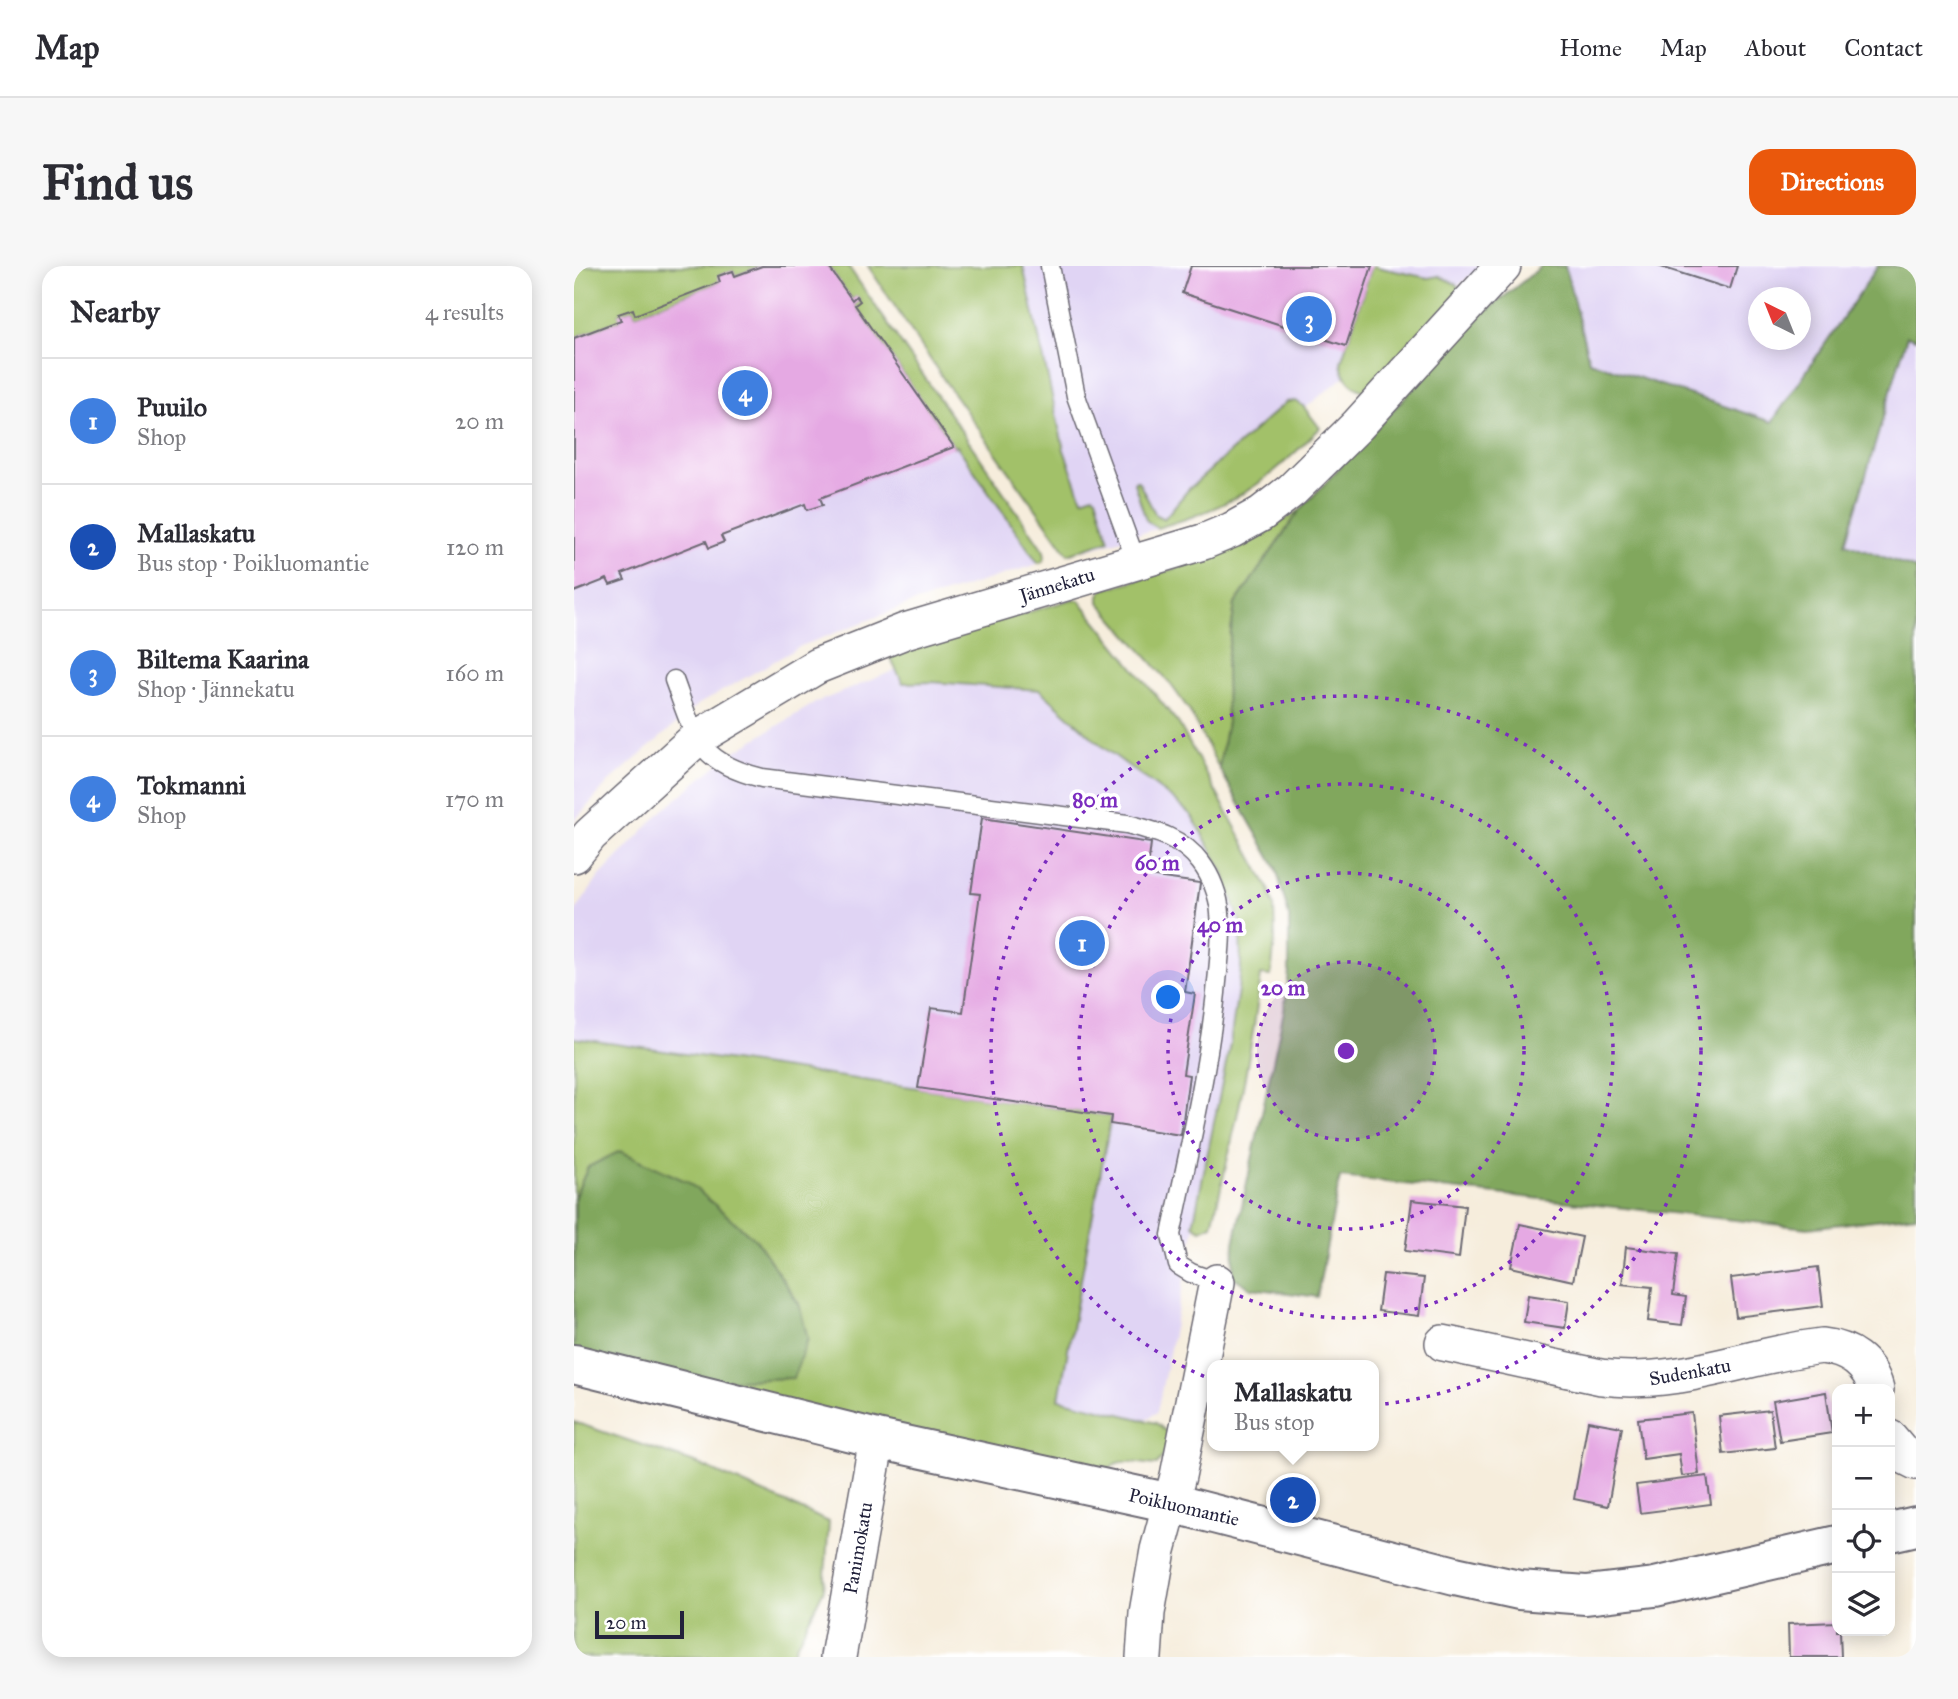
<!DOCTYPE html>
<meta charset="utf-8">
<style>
body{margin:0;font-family:"IM FELL Great Primer",serif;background:#f7f7f7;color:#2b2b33}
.controls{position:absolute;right:21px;bottom:21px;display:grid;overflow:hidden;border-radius:14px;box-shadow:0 4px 18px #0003}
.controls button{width:63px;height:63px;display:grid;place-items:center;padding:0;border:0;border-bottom:2px solid #e1e1e2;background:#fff;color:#2b2b33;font:35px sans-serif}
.compass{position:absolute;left:1174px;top:21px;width:63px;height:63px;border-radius:50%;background:#fff;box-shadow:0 4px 18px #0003;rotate:317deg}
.scale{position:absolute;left:21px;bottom:18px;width:89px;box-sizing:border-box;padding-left:7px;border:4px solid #22223b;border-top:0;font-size:19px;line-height:24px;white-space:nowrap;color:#22223b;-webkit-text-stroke:5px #fff;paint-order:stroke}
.you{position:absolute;left:595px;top:732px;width:24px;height:24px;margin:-18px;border:5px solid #fff;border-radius:50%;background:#1a73e8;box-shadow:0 0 0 10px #1a73e833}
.badge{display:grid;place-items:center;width:46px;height:46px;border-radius:50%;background:#ea580c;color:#fff;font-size:23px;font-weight:700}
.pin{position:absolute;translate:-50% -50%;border:4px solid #fff;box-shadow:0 2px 7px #0006}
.popup{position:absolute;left:633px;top:1094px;width:172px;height:91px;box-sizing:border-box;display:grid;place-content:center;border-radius:14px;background:#fff;filter:drop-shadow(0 2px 5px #0005);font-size:23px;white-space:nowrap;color:#7c7c81}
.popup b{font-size:26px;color:#2b2b33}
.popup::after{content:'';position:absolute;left:50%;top:100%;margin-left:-14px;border:14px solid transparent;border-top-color:#fff}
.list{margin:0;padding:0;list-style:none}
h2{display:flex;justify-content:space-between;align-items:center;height:91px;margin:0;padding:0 28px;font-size:30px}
h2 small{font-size:23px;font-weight:400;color:#7c7c81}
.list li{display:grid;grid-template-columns:46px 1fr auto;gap:21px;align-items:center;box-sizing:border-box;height:126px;padding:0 28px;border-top:2px solid #e1e1e2}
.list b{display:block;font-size:26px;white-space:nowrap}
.list p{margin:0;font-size:23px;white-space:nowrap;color:#7c7c81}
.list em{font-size:23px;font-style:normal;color:#7c7c81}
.icon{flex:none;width:38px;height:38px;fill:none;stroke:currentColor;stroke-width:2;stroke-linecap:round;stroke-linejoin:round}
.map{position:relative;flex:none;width:1342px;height:1391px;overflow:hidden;border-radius:21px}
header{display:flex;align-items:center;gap:42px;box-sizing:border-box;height:98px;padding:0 35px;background:#fff;border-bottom:2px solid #e1e1e2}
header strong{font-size:33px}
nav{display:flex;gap:38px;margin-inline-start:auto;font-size:24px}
.intro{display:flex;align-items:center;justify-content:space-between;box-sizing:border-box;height:168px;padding:0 42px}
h1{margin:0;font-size:49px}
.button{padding:18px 32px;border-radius:21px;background:#ea580c;color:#fff;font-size:24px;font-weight:700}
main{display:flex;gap:42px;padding:0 42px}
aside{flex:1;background:#fff;border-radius:21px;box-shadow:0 4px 18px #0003}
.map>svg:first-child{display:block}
.built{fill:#e0d4f4;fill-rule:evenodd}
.green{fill:#a2c169;stroke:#627252;stroke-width:2}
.forest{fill:#81a75d;stroke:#52644c;stroke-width:2}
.building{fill:#e5a9e3}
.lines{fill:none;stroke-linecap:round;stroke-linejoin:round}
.service-casing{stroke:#6c6973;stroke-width:21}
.minor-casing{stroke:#6c6973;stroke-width:38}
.tertiary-casing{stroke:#6c6973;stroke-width:42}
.service{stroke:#fff;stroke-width:18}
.minor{stroke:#fff;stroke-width:35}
.tertiary{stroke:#fff;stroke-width:38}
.ring{fill:none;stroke:#7b2cbf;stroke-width:3.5;stroke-dasharray:3.5 7}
.labels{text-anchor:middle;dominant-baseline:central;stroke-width:7;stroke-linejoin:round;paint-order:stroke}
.street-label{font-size:19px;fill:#22223b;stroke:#fff}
.centre{fill:#7b2cbf;stroke:#fff;stroke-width:3.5}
.ring-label{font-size:21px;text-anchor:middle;font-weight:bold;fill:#7b2cbf;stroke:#fff;stroke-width:7;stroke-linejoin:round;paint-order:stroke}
</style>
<header>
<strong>Map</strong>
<nav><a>Home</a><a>Map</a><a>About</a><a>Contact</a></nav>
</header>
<div class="intro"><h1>Find us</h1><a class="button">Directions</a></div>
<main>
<aside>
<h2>Nearby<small>4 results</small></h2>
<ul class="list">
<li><span class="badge" style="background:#3f7fe0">1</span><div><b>Puuilo</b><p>Shop</p></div><em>20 m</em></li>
<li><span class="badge" style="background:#1a4fb4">2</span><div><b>Mallaskatu</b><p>Bus stop · Poikluomantie</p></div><em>120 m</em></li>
<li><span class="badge" style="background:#3f7fe0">3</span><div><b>Biltema Kaarina</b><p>Shop · Jännekatu</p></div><em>160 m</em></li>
<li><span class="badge" style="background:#3f7fe0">4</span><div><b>Tokmanni</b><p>Shop</p></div><em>170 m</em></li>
</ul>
</aside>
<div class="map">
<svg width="1342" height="1391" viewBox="0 0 1342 1391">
<rect width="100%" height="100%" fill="#fff"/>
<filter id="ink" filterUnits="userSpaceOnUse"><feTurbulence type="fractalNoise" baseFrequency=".0143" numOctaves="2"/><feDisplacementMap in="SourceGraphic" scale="14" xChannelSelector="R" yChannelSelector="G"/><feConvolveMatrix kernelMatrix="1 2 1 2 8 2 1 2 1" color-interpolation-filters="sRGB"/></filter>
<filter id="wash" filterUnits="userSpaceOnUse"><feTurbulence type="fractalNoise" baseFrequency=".00686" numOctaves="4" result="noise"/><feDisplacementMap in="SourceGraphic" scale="28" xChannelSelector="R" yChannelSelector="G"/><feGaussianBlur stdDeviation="1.57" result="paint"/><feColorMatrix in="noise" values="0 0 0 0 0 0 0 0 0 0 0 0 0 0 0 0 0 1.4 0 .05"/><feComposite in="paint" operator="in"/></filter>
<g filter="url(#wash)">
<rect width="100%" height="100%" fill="#f6eddc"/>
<g class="built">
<polygon points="167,0 262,0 467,297 336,338 227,380 125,438 35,516 0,555 0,64"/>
<polygon points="307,0 909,0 671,190 619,252 497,288"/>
<path d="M991,0H1304L1198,156L1015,95ZM1184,32H1226V74H1184Z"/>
<polygon points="1333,70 1342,73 1342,303 1272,277"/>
<polygon points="501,348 591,481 670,647 672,711 583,1146 535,1178 0,1044 0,647 25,611 88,545 155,489 241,437 351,392"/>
</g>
<g class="green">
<polygon points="0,0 188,0 161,10 159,5 145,10 146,16 61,49 59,43 45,48 47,54 0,72"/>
<polygon points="254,0 274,0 470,285 471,292 467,297 464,297 383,180 380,181 281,39 286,35 282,31 278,34"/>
<polygon points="294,0 449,0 490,184 508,233 519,229 522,231 535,274 494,288 370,114"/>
<path d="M798,0L854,12L865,10L882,18L888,29L793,126C778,122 768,111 767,96Z"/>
<path d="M722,135L729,140L746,162C691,219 660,240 583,262L572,254L560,217L562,215H564L582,249L590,253L614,224L712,136Z"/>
<polygon points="726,244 661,338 652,400 653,456 645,502 615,444 595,416 525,336 525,329 528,324 643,290 686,270"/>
<path d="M499,333L505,334L605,458L695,623L700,640L701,673L697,710L687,709C677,794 658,877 638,959L627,964L619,959L656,778L667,703L666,655L649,605L618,550L599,533L529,481L466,424L358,416L329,417L315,390L333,382Z"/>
<path d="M0,772L537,850L485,1133L582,1157L595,1168L591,1187L583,1199C558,1198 540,1186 527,1215L114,1116L2,1007L0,1010Z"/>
<polygon points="0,1156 124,1198 255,1256 250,1323 221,1382 219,1391 0,1391"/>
</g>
<g class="forest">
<polygon points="968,0 991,0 1015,95 1198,156 1304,0 1342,0 1342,73 1333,70 1272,277 1342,303 1342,949 1234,962 766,911 743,1031 677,1022 659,1011 660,977 710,744 715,706 715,650 702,602 645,502 653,456 652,400 661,338 726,244 906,50"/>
<polygon points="46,885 114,916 183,975 225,1038 234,1073 219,1112 114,1116 0,1086 1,930 14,901"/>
</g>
<g id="blocks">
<g class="building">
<polygon points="188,0 254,0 278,34 282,30 286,35 281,39 380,181 246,232 249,239 233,244 231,238 147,270 150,276 135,282 132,275 48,308 51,314 36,319 33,313 0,326 0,72 47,54 44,48 59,43 61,49 146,16 144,10 159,5 161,10"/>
<polygon points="617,0 798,0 772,80 608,27"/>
<polygon points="1084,0 1163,0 1156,23"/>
<polygon points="408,552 577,577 573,610 626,617 611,726 621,728 609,808 615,809 607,869 536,858 537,850 344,822 357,742 389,746 406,628 397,627"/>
<polygon points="838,934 891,940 885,992 831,985"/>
<polygon points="946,958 1008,971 999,1015 937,1001"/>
<polygon points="1052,981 1104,988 1099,1029 1112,1031 1108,1059 1074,1055 1078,1021 1048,1018"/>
<polygon points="1244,1001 1249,1040 1162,1051 1157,1012"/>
<polygon points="809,1008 850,1012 845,1050 804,1045"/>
<polygon points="954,1029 995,1035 991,1062 950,1056"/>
<polygon points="1252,1126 1258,1167 1206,1175 1199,1135"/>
<polygon points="1196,1144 1201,1182 1149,1188 1145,1150"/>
<polygon points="1118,1147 1125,1208 1108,1210 1105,1188 1069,1193 1064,1153"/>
<polygon points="1014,1155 1048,1161 1034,1240 1000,1233"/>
<polygon points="1133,1210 1137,1238 1066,1247 1062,1219"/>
<polygon points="1263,1356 1263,1365 1266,1365 1267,1391 1215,1391 1214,1358"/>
</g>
</g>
</g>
<g filter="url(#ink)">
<use href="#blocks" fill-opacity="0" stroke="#6c6973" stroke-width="2"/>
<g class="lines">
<g class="service-casing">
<g id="service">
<polyline points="476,0 502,130 562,295"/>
<path d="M100,414C121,471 123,496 188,512L553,558C581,565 609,572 627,597C637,610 645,630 646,647C649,672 644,701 642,727C633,809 614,889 597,969L604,999L617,1007L643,1016"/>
</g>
</g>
<g class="minor-casing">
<g id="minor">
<polyline points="0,589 16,569 123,472 243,400 331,365 629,276 658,264 687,248 718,224 783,160 929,0"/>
<path d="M869,1077L1027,1111C1105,1121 1173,1089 1248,1080C1275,1083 1295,1096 1302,1123"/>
<polyline points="1316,1172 1332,1191 1342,1196"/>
<polyline points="264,1391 303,1173"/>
<polyline points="570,1391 573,1347 584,1284 604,1210 643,1016"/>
</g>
</g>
<g class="tertiary-casing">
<g id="tertiary">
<polyline points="0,1098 303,1173 597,1237 881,1310 945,1324 1012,1329 1081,1321 1263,1279"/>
<polyline points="1316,1266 1342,1260"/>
</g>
</g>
<use href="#service" class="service"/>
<use href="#minor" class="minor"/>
<use href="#tertiary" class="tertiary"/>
</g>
</g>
<circle cx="772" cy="785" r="89" fill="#7b2cbf" fill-opacity=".12"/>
<g class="ring">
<circle cx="772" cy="785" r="89"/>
<circle cx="772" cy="785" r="178"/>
<circle cx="772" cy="785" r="267"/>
<circle cx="772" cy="785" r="355"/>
</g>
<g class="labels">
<g class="street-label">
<text transform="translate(483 319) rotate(-17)">Jännekatu</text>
<text transform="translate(1116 1106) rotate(-10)">Sudenkatu</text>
<text transform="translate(610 1241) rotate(13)">Poikluomantie</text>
<text transform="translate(284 1282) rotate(-80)">Panimokatu</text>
</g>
</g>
<circle cx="772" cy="785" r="10" class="centre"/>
<g class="ring-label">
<text x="521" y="541">80 m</text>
<text x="583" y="604">60 m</text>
<text x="646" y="666">40 m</text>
<text x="709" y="729">20 m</text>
</g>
</svg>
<div class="controls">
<button>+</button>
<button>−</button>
<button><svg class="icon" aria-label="locate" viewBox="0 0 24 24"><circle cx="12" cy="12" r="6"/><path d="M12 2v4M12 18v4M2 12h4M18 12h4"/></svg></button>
<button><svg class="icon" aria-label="layers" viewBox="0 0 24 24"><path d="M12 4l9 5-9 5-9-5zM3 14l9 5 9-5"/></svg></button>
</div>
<svg class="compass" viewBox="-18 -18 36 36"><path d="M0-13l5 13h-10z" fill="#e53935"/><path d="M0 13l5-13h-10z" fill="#7c7c81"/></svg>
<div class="scale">20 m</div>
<div class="you"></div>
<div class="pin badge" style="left:508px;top:677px;background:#3f7fe0">1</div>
<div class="pin badge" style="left:719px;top:1234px;background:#1a4fb4">2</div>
<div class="popup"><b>Mallaskatu</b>Bus stop</div>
<div class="pin badge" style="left:735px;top:53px;background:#3f7fe0">3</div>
<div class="pin badge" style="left:171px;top:127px;background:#3f7fe0">4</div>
</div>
</main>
